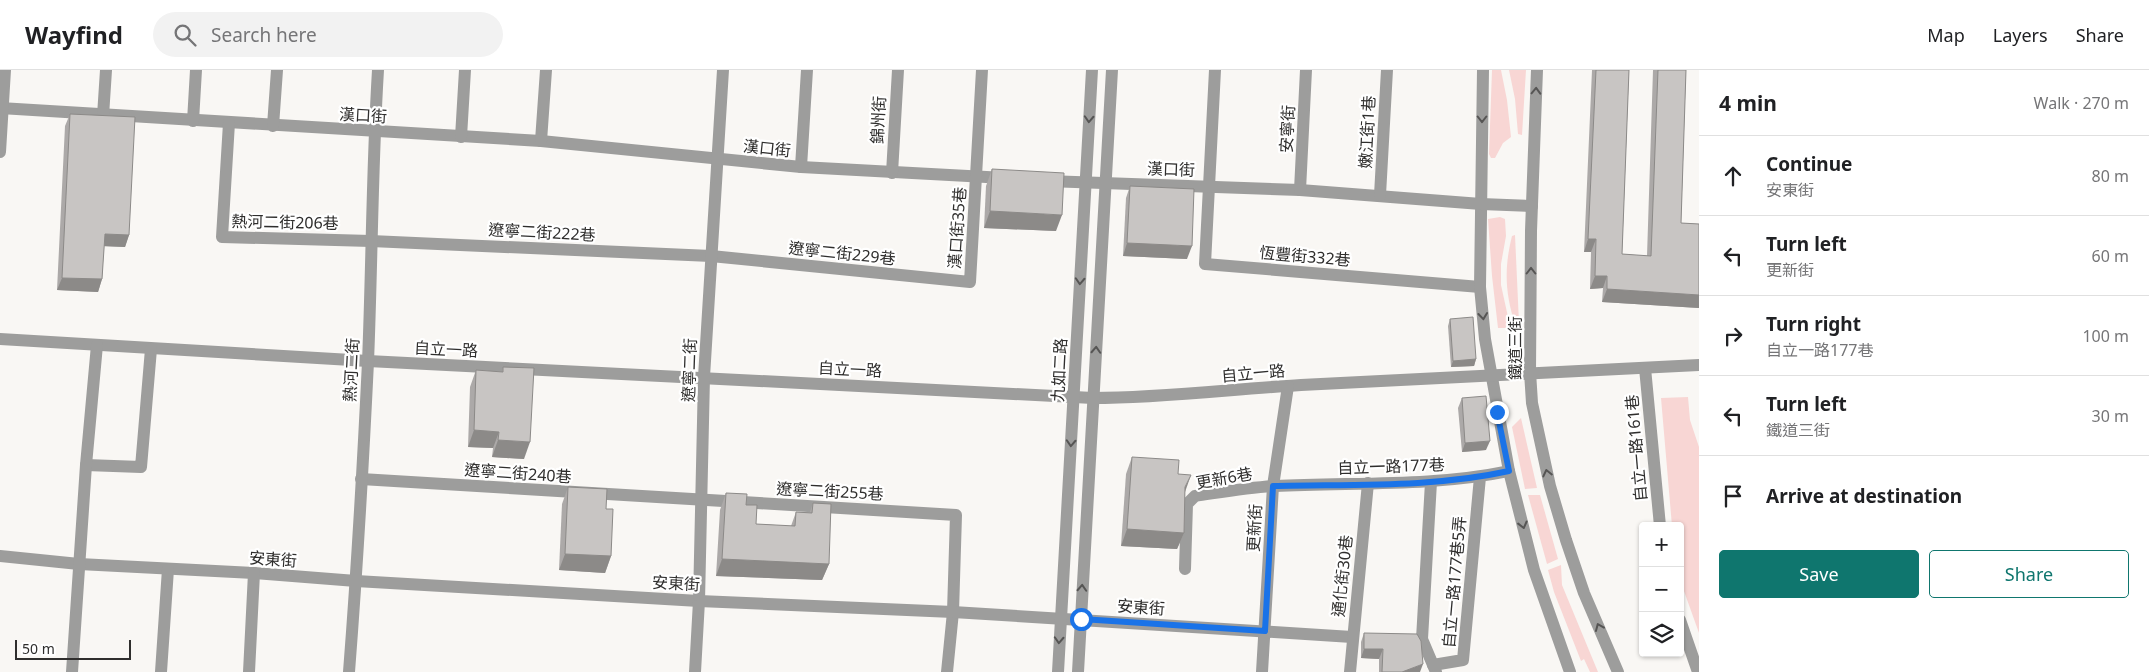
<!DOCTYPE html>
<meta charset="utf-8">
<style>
body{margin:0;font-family:"Noto Sans","Noto Sans TC",sans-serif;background:#f2f2f2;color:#202124}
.controls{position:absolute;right:15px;bottom:15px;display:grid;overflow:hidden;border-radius:5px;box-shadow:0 1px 4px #0004}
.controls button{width:45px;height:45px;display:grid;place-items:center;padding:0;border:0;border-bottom:1px solid #e0e0e0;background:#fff;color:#202124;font:25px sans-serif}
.scale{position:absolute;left:15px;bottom:12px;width:116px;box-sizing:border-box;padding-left:5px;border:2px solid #2f2e2d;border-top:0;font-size:14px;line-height:18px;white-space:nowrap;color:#2f2e2d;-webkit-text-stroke:4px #fff;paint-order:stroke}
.stop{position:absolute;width:15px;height:15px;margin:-11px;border:4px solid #1a73e8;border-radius:50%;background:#fff}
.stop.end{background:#1a73e8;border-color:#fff;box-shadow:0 1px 5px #0008}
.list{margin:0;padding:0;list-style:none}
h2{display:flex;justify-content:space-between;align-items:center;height:65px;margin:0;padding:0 20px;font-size:21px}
h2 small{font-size:16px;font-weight:400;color:#757577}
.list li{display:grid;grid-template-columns:32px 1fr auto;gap:15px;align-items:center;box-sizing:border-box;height:80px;padding:0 20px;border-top:1px solid #e0e0e0}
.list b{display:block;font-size:19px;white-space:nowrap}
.list p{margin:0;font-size:16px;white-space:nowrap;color:#757577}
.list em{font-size:16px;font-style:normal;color:#757577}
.actions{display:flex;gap:10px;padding:15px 20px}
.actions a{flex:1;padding:11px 0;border:1px solid #0f766e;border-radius:5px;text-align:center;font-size:18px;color:#0f766e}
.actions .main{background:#0f766e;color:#fff}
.icon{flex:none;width:28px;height:28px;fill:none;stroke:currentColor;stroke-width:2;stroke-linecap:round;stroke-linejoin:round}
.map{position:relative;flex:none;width:1699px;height:602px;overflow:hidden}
header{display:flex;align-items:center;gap:30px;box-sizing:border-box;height:70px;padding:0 25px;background:#fff;border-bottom:1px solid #e0e0e0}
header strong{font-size:24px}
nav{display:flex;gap:28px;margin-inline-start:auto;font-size:18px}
.search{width:350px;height:45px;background:#f2f2f2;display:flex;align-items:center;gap:12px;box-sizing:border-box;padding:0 18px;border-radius:28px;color:#757577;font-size:19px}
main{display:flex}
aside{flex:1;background:#fff}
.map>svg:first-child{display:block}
.green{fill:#f8d6d4}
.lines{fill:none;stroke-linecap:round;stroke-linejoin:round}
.minor{stroke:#9d9d9c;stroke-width:12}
.wall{fill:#aca9a8}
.shaded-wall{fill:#8c8a88}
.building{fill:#c8c5c3;stroke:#8c8a88}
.oneway{stroke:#565554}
.route{stroke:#1a73e8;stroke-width:6}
.labels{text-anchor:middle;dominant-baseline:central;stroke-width:4.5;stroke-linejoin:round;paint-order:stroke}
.street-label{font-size:16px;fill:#2f2e2d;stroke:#fff}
</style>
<header>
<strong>Wayfind</strong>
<div class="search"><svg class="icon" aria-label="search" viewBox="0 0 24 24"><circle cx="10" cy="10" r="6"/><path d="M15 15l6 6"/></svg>Search here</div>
<nav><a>Map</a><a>Layers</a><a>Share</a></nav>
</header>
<main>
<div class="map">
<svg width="1699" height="602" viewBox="0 0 1699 602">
<rect width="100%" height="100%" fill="#f9f7f4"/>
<g class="green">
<polygon points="1492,0 1501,0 1507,30 1511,67 1503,73 1495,88 1491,88 1489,84"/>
<polygon points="1509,0 1526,0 1522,65 1518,64 1515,29"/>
<polygon points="1500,147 1505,149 1506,166 1501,194 1501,215 1508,247 1507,258 1498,258 1492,206 1488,149"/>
<path d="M1515,165L1519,253L1515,254C1505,223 1504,198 1512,166Z"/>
<polygon points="1688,327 1690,350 1699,377 1699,563 1680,510 1680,456 1672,456 1661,328"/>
<polygon points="1521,348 1537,418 1525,419 1512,357"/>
<polygon points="1528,425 1540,425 1558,489 1547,494"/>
<polygon points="1561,495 1562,515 1598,602 1590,602 1584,589 1581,591 1554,522 1548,500"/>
</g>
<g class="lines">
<g class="minor">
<polyline points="1215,0 1205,194 1480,217"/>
<polyline points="1483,0 1480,217 1485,269 1509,401 1534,500 1570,602"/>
<polyline points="1537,0 1531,161 1530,302 1532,333 1550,416 1566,470 1584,523 1618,602"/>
<polyline points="0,38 541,71 801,97 1005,108"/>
<polyline points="103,46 106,0"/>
<polyline points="193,51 196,0"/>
<polyline points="229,53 222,167 371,171 711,186 970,212 982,0"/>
<polyline points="273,56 277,0"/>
<polyline points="461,67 465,0"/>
<polyline points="541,71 546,0"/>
<polyline points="0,82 5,0"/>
<polyline points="801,97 807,0"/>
<polyline points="892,103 898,0"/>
<polyline points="1047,111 1300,120 1481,134 1532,136"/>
<polyline points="1300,120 1306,0"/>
<polyline points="1380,125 1387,0"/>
<path d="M0,269L368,291L1093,328C1163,328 1232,319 1301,315C1434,308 1566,302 1699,295"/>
<polyline points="1645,298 1660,456"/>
<polyline points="86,395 141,397 151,279"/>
<polyline points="361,409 956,445 953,542 947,602"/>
<polyline points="1431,412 1422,569 1436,602"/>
<polyline points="0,486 79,494 254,503 356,511 699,531 953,542 1352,567"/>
<path d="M1185,499L1187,434L1195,426C1222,422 1249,417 1275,416C1353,412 1432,417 1509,401"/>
<polyline points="1680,550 1698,602"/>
<polyline points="1433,595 1463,590 1480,407"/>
<polyline points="72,602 86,395 97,275"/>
<polyline points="161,602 168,499"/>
<polyline points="249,602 254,503"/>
<path d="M349,602C357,499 363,395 368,292C372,194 372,97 378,0"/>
<polyline points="695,602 699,531 704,307 723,0"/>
<polyline points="1058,602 1092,0"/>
<polyline points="1078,602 1112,0"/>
<polyline points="1262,602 1273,416 1288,316"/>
<polyline points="1350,602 1368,413"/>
</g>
</g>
<g class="wall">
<polygon points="1592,0 1629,0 1622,184 1647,186 1653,0 1686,0 1681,153 1699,154 1699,238 1602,232 1603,218 1590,219 1591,182 1584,182"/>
<polygon points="70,44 129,165 125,177 104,176 102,209 98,222 57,220 65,56"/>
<polygon points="992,99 1056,161 984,158 986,116"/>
<polygon points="1130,116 1187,189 1123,186 1126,128"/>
<polygon points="1450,249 1476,289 1474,296 1451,297 1448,256"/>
<polygon points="503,297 524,389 492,387 493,378 468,377 470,317 476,300 502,302"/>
<polygon points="1462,328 1486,380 1462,382 1458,338"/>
<polygon points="1132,387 1185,422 1184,463 1177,479 1121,476 1126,404"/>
<polygon points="568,417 606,439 611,486 605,503 559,500 562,434"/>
<polygon points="726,423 746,435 756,454 791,456 796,442 810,442 813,433 829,494 822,510 716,506 720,440"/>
<polygon points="1364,563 1420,602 1379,602 1379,589 1361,588 1361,572"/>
</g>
<g class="shaded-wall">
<polygon points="990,141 1062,145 1056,161 984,158"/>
<polygon points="105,164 129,165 125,177 100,176"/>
<polygon points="1588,169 1596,169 1591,182 1584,182"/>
<polygon points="1127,173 1192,176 1187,189 1123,186"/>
<polygon points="1595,206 1607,206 1603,218 1590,219"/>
<polygon points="62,208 102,209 98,222 57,220"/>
<polygon points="1607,219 1699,225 1699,238 1602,232"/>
<polygon points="1476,289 1474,296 1451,297 1453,291"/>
<polygon points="474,360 499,362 493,378 468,377"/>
<polygon points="498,370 530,372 524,389 492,387"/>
<polygon points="1490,371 1486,380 1462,382 1465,373"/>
<polygon points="1191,405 1185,422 1179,434 1185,417"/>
<polygon points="1127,459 1184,463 1177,479 1121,476"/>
<polygon points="565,484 611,486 605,503 559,500"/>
<polygon points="722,489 829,494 822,510 716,506"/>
<polygon points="1364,579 1383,579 1379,589 1361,588"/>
<polygon points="1423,594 1420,602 1402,602"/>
</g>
<g class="building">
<polygon points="1596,0 1629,0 1622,184 1651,186 1658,0 1686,0 1681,153 1699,154 1699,225 1607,219 1607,206 1595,206 1596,169 1588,169"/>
<polygon points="70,44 135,47 129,165 105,164 102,209 62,208"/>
<polygon points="992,99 1064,103 1062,145 990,141"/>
<polygon points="1130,116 1194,119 1192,176 1127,173"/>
<polygon points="1473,247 1476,289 1453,291 1450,249"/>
<polygon points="503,297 534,298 530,372 498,370 499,362 474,360 476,300 503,302"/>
<polygon points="1486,326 1490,371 1465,373 1462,328"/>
<polygon points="1132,387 1179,390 1178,404 1191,405 1185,417 1184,463 1127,459"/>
<polygon points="568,417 607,419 606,439 613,439 611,486 565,484"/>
<polygon points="726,423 747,424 746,435 757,435 756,454 795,456 796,442 812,443 813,433 831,434 829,494 722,489"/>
<polygon points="1364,563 1417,564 1421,571 1423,594 1402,602 1382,602 1383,579 1364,579"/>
</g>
<defs><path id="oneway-chevron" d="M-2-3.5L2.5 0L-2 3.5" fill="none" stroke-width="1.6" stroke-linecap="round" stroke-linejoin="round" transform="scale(1.25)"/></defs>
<g class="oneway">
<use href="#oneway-chevron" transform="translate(1536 21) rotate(-88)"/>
<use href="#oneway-chevron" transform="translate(1089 49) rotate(93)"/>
<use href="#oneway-chevron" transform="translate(1482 49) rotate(90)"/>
<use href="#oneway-chevron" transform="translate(1531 201) rotate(-90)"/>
<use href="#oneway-chevron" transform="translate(1080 211) rotate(93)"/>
<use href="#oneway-chevron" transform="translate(1483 246) rotate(84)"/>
<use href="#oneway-chevron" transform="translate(1096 280) rotate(-87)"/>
<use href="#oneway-chevron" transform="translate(1071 373) rotate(93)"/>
<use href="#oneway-chevron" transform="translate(1547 403) rotate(-103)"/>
<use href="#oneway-chevron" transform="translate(1523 455) rotate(76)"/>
<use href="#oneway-chevron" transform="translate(1082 518) rotate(-87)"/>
<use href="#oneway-chevron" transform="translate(1599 557) rotate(-113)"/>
<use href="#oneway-chevron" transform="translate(1059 570) rotate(93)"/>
</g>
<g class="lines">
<path class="route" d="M1081,549L1265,561L1273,416C1351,414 1432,418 1509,401L1497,342"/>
</g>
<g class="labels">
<g class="street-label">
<text transform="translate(363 45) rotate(3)">漢口街</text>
<text transform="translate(878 50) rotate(-87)">錦州街</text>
<text transform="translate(1287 59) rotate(-87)">安寧街</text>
<text transform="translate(1367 62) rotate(-87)">嫩江街1巷</text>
<text transform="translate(767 78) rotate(6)">漢口街</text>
<text transform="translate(1171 99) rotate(2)">漢口街</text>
<text transform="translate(285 152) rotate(1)">熱河二街206巷</text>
<text transform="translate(957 158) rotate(-86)">漢口街35巷</text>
<text transform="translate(542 162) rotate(3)">遼寧二街222巷</text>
<text transform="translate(842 183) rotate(6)">遼寧二街229巷</text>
<text transform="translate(1305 186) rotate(5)">恆豐街332巷</text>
<text transform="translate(1515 278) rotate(-90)">鐵道三街</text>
<text transform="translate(446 279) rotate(3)">自立一路</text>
<text transform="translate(850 299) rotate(3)">自立一路</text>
<text transform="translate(351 300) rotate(-87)">熱河二街</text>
<text transform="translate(689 300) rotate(-88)">遼寧二街</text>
<text transform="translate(1059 300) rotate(-87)">九如二路</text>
<text transform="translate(1253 303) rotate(-5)">自立一路</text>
<text transform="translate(1636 378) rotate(-95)">自立一路161巷</text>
<text transform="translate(1391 396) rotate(-2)">自立一路177巷</text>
<text transform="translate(518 403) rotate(4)">遼寧二街240巷</text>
<text transform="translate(1224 408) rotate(-10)">更新6巷</text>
<text transform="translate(830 421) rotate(3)">遼寧二街255巷</text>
<text transform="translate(1254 458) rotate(-87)">更新街</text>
<text transform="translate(273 489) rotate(4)">安東街</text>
<text transform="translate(1342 506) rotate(-84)">通化街30巷</text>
<text transform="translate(1454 512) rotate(-85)">自立一路177巷5弄</text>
<text transform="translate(676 513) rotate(3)">安東街</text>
<text transform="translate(1141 537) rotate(4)">安東街</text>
</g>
</g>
</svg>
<div class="controls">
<button>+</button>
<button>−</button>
<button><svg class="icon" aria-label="layers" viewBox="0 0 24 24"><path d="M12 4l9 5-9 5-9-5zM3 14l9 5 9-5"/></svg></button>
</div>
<div class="scale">50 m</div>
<div class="stop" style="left:1081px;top:549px"></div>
<div class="stop end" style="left:1497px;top:342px"></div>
</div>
<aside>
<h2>4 min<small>Walk · 270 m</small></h2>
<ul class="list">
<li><svg class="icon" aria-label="ahead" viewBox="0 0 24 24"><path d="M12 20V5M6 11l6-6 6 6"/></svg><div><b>Continue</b><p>安東街</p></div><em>80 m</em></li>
<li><svg class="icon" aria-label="left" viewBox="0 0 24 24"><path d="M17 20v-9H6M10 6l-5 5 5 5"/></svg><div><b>Turn left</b><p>更新街</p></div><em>60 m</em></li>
<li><svg class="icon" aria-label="right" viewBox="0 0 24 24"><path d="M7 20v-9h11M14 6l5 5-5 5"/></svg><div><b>Turn right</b><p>自立一路177巷</p></div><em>100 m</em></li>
<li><svg class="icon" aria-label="left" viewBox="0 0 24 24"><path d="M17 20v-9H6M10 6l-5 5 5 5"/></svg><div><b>Turn left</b><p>鐵道三街</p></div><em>30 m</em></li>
<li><svg class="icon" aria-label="arrive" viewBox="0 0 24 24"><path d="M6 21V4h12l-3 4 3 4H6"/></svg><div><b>Arrive at destination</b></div></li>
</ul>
<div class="actions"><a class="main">Save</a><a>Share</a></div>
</aside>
</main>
